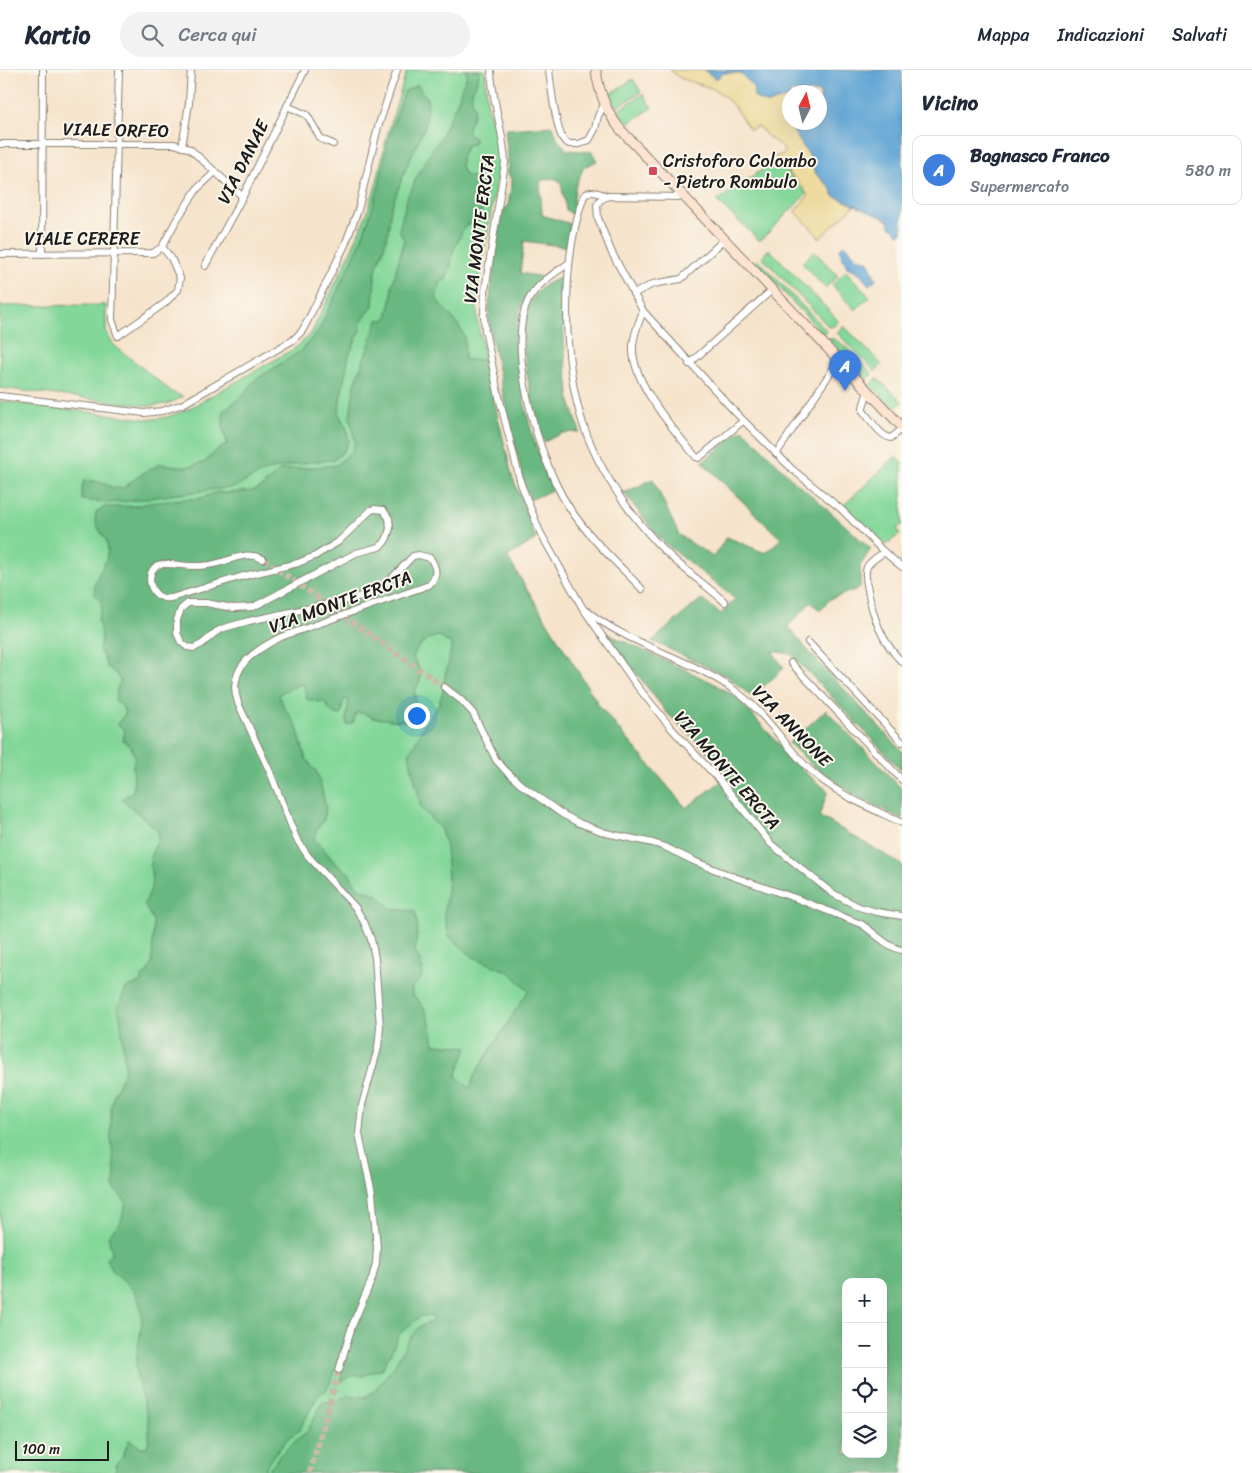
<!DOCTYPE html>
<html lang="it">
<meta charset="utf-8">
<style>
body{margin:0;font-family:Sriracha,sans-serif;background:#f2f2f3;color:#1f2937}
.controls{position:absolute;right:15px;bottom:15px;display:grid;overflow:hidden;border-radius:10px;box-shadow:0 5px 20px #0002}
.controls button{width:45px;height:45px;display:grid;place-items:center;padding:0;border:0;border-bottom:1px solid #e0e1e3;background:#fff;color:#1f2937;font:25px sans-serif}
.compass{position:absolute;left:782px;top:15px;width:45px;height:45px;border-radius:50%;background:#fff;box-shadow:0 5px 20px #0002;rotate:7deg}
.scale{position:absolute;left:15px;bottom:12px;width:94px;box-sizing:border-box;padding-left:5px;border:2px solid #1c1c1c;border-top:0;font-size:14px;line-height:18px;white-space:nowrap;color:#1c1c1c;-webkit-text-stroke:4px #fbf7ec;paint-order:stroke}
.you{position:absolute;left:416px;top:645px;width:18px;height:18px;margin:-12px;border:4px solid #fff;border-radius:50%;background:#1a73e8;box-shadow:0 0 0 8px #1a73e833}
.badge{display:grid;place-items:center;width:32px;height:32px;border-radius:50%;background:#d1495b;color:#fff;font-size:16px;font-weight:700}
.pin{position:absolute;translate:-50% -41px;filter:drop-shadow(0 1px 2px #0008)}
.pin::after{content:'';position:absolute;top:26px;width:18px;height:15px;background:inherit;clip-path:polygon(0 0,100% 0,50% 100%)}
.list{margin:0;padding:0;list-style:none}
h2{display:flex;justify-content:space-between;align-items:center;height:65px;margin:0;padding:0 20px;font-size:21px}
h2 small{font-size:16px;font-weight:400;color:#747a83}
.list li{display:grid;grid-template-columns:32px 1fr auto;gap:15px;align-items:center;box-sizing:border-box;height:70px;margin:0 10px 10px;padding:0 10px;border:1px solid #e0e1e3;border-radius:10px}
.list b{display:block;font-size:19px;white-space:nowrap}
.list p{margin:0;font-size:16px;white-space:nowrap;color:#747a83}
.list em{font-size:16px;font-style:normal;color:#747a83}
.icon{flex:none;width:28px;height:28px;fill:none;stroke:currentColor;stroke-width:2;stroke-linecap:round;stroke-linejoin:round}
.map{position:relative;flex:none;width:902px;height:1403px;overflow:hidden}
header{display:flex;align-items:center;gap:30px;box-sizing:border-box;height:70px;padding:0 25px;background:#fff;border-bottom:1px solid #e0e1e3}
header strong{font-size:24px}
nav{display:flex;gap:28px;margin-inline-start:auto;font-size:18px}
.search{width:350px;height:45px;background:#f2f2f3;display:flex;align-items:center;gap:12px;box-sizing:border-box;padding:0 18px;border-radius:28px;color:#747a83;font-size:19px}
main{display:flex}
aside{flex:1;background:#fff}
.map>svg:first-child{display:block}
.green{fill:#82d799;stroke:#4f7a5a;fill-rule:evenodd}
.forest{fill:#69b881;stroke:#426a4e;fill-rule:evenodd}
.sand{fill:#eeda9e;stroke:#857b5d}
.water{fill:#5ea4d4;stroke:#3d6078}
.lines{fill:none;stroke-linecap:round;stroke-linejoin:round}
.minor-tunnel{stroke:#cabba8;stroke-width:6;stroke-dasharray:6 3;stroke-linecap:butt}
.minor-casing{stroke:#898074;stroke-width:8}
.secondary-casing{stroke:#898074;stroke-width:11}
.minor{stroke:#fff;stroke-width:6}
.secondary{stroke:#fde4d1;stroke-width:9}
.poi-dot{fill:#d1495b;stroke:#fbf7ec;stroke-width:2}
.labels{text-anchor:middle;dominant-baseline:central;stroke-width:4;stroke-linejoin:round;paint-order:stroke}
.street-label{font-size:18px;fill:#1c1c1c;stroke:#fbf7ec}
.poi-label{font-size:18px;fill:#1c1c1c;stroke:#fbf7ec;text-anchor:start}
</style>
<header>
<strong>Kartio</strong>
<div class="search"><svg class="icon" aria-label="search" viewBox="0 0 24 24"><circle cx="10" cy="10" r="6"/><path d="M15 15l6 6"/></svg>Cerca qui</div>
<nav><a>Mappa</a><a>Indicazioni</a><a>Salvati</a></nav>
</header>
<main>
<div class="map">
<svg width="902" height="1403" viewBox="0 0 902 1403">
<rect width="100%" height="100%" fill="#fbf7ec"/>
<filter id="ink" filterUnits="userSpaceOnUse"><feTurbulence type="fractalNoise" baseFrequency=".02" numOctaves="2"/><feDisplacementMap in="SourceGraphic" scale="10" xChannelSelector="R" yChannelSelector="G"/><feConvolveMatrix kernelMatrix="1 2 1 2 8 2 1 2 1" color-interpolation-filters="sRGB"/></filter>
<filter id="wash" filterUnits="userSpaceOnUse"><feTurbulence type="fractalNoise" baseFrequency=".0096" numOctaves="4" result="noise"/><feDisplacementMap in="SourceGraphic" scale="20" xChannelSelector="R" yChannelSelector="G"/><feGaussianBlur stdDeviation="1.12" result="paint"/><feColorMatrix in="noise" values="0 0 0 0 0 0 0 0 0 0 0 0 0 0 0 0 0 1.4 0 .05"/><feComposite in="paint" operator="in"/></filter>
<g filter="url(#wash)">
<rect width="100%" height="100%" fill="#f6e3cb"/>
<g class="green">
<path d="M407,0H485L487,31L497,75L498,101L478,217L477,246L484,289L512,406L536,469L507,487L600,637L686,738L731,705L667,643L606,563L711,612L736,627L804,702L828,721L819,746L902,795V1403H0V331L146,349C161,350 175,345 190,338L297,277L312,262L351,181L367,143L376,115L386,69ZM846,1212H883V1384H846Z"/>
<polygon points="633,9 641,22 617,37 609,25"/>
<polygon points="643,24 652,38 627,54 618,40"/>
<polygon points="776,90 803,118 806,124 760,171 717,131"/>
<path d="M768,180H770L777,187L834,246L838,251C837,254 833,257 829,257L762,187Z"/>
<polygon points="814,181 838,206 825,218 802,193"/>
<polygon points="758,190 824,258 826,260 824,265 755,192"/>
<polygon points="846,201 870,227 855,240 832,215"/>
<polygon points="106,235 106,262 114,275 172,322 183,327 167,334 149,336 0,318 0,236"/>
<polygon points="844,256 882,295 875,301 838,264 838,262"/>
<path d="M830,268C842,270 865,295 872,304L866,310L828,269Z"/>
<polygon points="877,309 880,311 902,331 902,333 895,337 892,337 870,315"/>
<polygon points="896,386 902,392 902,455 897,458 900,464 885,475 842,437"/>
</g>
<g class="forest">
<path d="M465,0H479C479,12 475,13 472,23C471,29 474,33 474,38C474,47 469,53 467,62L474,68V74L467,75C461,86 458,94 465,105C474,107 482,112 486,119L483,138L480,143L479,151L465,156L453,181L451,195L446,209L441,212L436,228C444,241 459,251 464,266C466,273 464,283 464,290L484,289L512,406L536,469L507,487L600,637L686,738L731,704L667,643L606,563L711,612L736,627L804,702L828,721L819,746L902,795V1403H269L270,1397L275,1393L278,1387L299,1368L307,1362L323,1332H335L348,1325L365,1327L373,1322L393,1298L409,1269L420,1256L431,1252L434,1249L430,1246H421L399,1264L391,1283L381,1300L374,1301L363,1306L353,1305L341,1312L342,1302L335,1300L332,1310L326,1320L318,1325L299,1361L289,1367L266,1396L265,1403H115L116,1394L122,1388L129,1370L141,1377H147C155,1351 137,1324 136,1298C136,1273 148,1252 137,1227C132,1215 122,1210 114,1202C111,1198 108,1193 106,1189L112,1182L108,1165L121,1152L126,1132L114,1118L115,1102L111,1069V1036L113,1027L123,1004L125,996L121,953L118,937L126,918L142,912V907L146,904L152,894L153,861V850L144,835C150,821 153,817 151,802C150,796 152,791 150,786L158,770V761L122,729L133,721L134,712L133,695L135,687L131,677L123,670L125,660L117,654L125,644L123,637L115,630L118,616L121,612L115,603L107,597L103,586L99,581L101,568L100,558L98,550L102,536L101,532L94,524L95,512L106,490L108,480L107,472L98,458L95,450L96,442L105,437L135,436L150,433L184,429H193L201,428L217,422L226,423L254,421L262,417L280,400L336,395L352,381L355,371L350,347L354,317L362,294L378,250H385L387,247L391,232L392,216L404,170L399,160L408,125L412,119L416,108L428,88L434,77L438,72L458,30L462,16L466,9L467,4ZM439,566L444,570L452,574L448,595L445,605L444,617L439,634L426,652L409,684L421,738L441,760L446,777L448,812L444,845L449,866L473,887L511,903L528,921L475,1004L470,1018L456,1006L468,977L434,974C431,957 428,935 412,925V918L421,909L423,899L415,880L418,858L415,841L392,839L378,825L358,818L349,803L335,793L322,777L314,769L317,759L324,750L326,737L322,720L317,702L306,689L296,654L285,639L279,626L282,622L303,613L307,629L326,633C328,640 333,645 341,645L343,632L345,629L349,631L346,650L347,655L353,653L356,643H364L373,648L411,652C419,642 416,637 415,625C414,619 419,615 420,610C422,602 417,594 413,587C419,574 426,568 439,566ZM846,1212H883V1384H846Z"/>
<polygon points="418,15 421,21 427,27 428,38 425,57 408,93 391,138 388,162 384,178 378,193 375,207 373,236 361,252 360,261 349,285 340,330 339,344 347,359 349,370 344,381 334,390 309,392 278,398 263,402 235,417 170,425 130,431 108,433 82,430 82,419 84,410 100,412 114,418 123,418 143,403 160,394 188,397 205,392 215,382 227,374 223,357 223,341 241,327 255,310 299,282 317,263 358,178 371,142 379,116 388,69 405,21"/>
<path d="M553,56L558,70L567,80L592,82L597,91L584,97L575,117L573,145L566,140L561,113L554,108L540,111L542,145L571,154L567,177L524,171L520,203L543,207C531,218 522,230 519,245C516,258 518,271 518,284C521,333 534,375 552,420L530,430L523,410L505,334L489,254V234L502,141L508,136L512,110L508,104V87L505,59Z"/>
<path d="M563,206L562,239L566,295L570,331L580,362L562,363L544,372C533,335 507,250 540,219C546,213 555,210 563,206Z"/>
<polygon points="743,359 795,412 816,429 871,479 860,496 860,518 830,529 820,541 811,532 788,556 810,583 902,681 902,701 791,584 772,581 784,598 752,627 728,607 652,571 701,529 721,544 735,529 661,470 624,423 653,409 679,465 713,487 727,467 765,483 781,469 702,392"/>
<polygon points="826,640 902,719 902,749 858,727 813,696 789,673"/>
</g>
<path class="sand" d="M670,0H704L716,9L723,3H740L753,16L755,28L768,34L789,27V35L784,39L787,52L809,85L815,103L830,117L834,126L855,135L820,168L795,141L808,126L803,118L776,90L775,87L785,83L782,77L765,64L758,56L750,60C740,46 732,30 717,21C701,12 683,14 670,0Z"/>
<g class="water">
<polygon points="704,0 902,0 902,163 898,164 895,159 890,157 890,153 886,149 834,126 830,117 815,103 809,85 787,52 783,39 789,35 790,52 820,52 820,22 790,22 789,27 767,34 754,27 753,16 740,3 723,3 716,9"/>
<polygon points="845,174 857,188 868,191 876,209 869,215 857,201 847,197 839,179"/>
</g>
</g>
<g filter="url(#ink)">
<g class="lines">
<g class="minor-tunnel">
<polyline points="263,489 444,617"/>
<polyline points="310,1403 339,1300"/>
</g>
<g class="minor-casing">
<g id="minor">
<polyline points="119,0 112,250 118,266 165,233 178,220 180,208 171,188 162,177"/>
<path d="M491,0C492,32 504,62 505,93L485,220L484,245L485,260L498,323L521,414L540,462L582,537L637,616L671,658L722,713L771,774L832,823L859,837L877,842L902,846"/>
<path d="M549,0C551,15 555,57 563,69C564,71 567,72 569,74H579L589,70L595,59L598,46L604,35"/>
<polyline points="287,36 307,45 321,69 333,74"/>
<polyline points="0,74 174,74 190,79 243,127"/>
<polyline points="182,77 189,33 191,0"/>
<path d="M608,126C599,124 591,118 584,126C561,190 562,289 583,354C598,398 625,438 656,472C676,494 702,512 725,532"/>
<polyline points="685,127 608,126 600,130 597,135 598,148 611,181 643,241 735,342 792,399 841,439 884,482 902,497"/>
<polyline points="162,177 176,151 197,119 215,102"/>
<polyline points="0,184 153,183 162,177"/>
<polyline points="42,184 43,0"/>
<path d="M569,193C555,203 536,214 528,231C505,277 540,392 567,434C587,466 616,492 642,519"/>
<polyline points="205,196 244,124 305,0"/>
<polyline points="633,224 653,214 681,209 725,169"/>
<path d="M643,241C639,252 634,263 633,275C630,311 674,360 696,387L699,388L743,351"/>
<polyline points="689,294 773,219"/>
<path d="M868,321L863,337V341C871,350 880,366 891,368L902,359"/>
<polyline points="0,326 144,343 162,341 183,334 293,270 302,261 307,252 345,175 358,140 378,57 397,0"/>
<polyline points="776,384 839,290"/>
<path d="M884,482C879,486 870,491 867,497C864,504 867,513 868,520C873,548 882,572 902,592"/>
<path d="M263,489C249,482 239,487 225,491C216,494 208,496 198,496C188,497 162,491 156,496C144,506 151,531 171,528L240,507L298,493L315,486L338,472L371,440L375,439L383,440L389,448L390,458L387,468L384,473L379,477L356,483L253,537L233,538L206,533H188L181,539L177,550V563L181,572L187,577L194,578L202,574L216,562L224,558L249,551L352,529L372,522L389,511L413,486L419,485L430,488C437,498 438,506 429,515L281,567C253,581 226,599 238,633L270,702L296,768L308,786L355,837L364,852L371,869L375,888L380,957L378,978L362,1035L359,1064L372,1123L377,1177L376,1193L372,1209L352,1256L339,1300"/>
<path d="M587,541C631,576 688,587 734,620C763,640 782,672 807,697C833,723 869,737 902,753"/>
<polyline points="808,572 902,672"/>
<polyline points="791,593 902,710"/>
<path d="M444,617L461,630L473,643L496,690L506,701L520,714L562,744L579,753L606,763L653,773L665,777L696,792L734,807L795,828L861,854C874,862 888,878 902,880"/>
</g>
</g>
<g class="secondary-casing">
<path id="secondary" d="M596,0C599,23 606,42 621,60L902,357"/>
</g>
<use href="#minor" class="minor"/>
<use href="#secondary" class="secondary"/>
</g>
</g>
<rect class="poi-dot" x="648" y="96" width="10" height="10" rx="2.5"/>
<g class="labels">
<g class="street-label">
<text transform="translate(116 60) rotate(1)">VIALE ORFEO</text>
<text transform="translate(243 92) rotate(-63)">VIA DANAE</text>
<text transform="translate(479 159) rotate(-83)">VIA MONTE ERCTA</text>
<text x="82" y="169">VIALE CERERE</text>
<text transform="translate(340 532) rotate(-20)">VIA MONTE ERCTA</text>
<text transform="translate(792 656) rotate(46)">VIA ANNONE</text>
<text transform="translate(727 700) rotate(49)">VIA MONTE ERCTA</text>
</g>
<g class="poi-label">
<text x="663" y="91">Cristoforo Colombo<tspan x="663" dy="21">- Pietro Rombulo</tspan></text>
</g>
</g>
</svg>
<div class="controls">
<button>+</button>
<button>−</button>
<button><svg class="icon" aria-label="locate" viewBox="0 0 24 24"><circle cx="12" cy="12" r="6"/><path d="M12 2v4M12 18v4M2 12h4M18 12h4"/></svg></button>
<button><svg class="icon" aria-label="layers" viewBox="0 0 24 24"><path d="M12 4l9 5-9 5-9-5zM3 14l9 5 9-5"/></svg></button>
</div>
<svg class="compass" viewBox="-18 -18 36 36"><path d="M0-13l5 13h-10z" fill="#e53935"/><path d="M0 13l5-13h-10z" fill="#747a83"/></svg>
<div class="scale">100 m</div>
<div class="you"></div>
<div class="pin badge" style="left:845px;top:321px;background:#3f7fe0">A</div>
</div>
<aside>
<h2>Vicino<small></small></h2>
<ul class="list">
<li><span class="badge" style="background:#3f7fe0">A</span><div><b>Bagnasco Franco</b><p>Supermercato</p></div><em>580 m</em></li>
</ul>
</aside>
</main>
